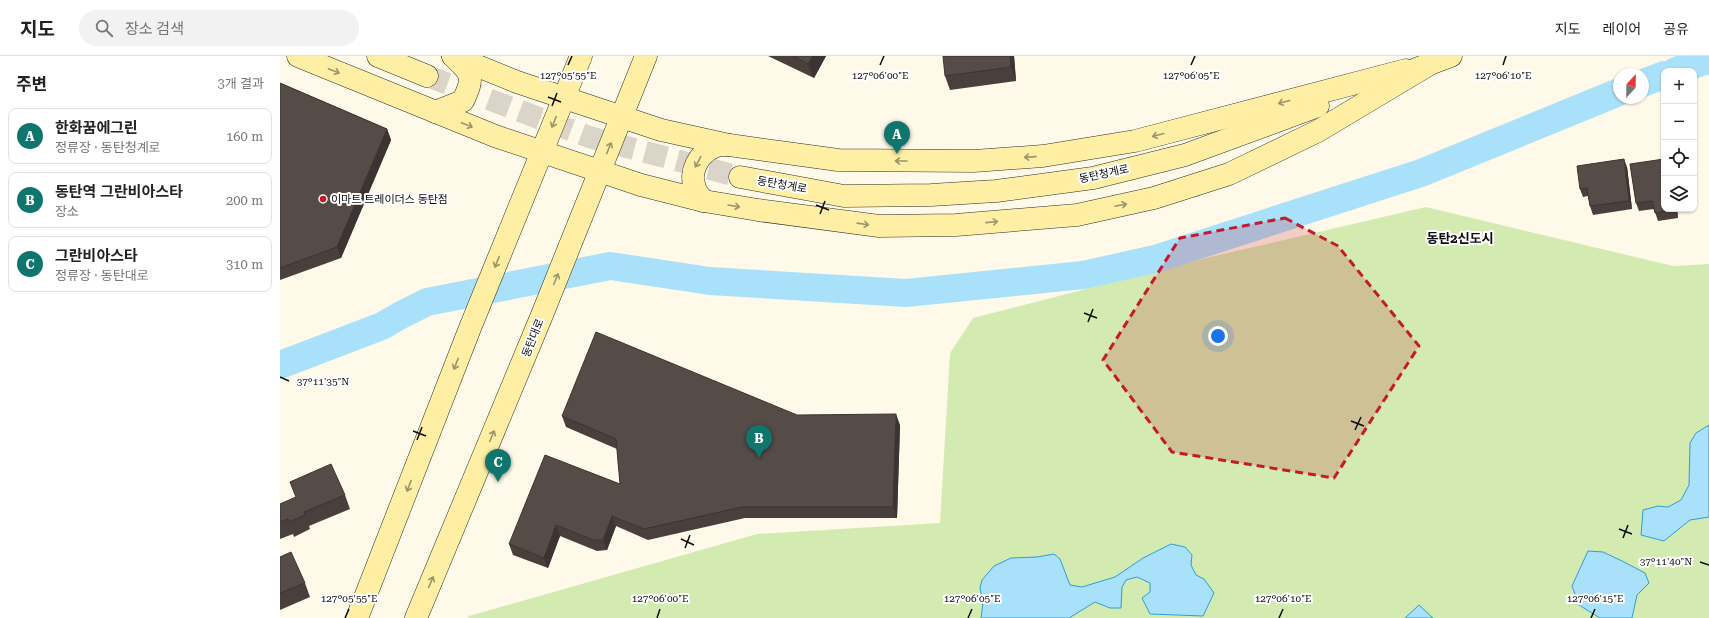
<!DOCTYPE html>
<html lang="ko">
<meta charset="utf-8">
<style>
body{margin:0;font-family:"Roboto Serif","Noto Sans KR",serif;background:#f2f2f2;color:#222}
.controls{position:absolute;right:12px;top:12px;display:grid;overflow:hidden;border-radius:8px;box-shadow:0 1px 3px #0004}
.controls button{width:36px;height:36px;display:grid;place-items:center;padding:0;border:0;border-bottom:1px solid #e0e0e0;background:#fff;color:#222;font:20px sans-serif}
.compass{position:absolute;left:1333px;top:12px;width:36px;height:36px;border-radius:50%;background:#fff;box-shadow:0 1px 3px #0004;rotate:22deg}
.you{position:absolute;left:938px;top:280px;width:14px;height:14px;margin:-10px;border:3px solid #fff;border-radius:50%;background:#1a73e8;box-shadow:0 0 0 6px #1a73e833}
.badge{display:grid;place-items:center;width:26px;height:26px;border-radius:50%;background:#0f766e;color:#fff;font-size:13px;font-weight:700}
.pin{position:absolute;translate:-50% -33px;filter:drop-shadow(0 1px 2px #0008)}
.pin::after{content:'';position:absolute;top:21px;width:14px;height:12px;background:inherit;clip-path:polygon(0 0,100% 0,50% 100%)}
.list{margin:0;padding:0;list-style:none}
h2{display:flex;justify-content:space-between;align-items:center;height:52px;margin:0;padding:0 16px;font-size:17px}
h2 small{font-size:13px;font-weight:400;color:#767676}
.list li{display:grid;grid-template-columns:26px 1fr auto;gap:12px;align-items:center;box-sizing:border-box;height:56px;margin:0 8px 8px;padding:0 8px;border:1px solid #e0e0e0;border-radius:8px}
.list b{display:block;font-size:15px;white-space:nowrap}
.list p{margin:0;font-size:13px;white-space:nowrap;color:#767676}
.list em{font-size:13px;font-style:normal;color:#767676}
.icon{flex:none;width:22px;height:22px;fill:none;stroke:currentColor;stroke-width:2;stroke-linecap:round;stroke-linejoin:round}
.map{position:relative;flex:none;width:1429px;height:562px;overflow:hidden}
header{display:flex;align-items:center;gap:24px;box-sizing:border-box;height:56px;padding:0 20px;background:#fff;border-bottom:1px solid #e0e0e0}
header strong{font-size:19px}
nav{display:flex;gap:22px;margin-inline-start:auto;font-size:14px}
.search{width:280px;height:36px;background:#f2f2f2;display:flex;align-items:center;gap:10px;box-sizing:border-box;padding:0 14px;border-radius:22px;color:#767676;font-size:15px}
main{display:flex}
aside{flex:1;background:#fff}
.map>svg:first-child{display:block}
.green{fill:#d3ebb1}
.water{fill:#aae1fa;stroke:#2d9dd6}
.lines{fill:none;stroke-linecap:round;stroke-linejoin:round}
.river{stroke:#aae1fa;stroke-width:28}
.secondary-tunnel{stroke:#dad5c8;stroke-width:22;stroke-dasharray:22 11;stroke-linecap:butt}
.secondary-casing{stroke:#2d2d2d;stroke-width:23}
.secondary{stroke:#ffefa4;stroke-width:22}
.wall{fill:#49403d}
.shaded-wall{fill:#3c3432}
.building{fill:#554b47;stroke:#3c3432}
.oneway{stroke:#9d9467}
.marked{fill:#c31b2e;fill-opacity:0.2;stroke:#c31b2e;stroke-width:3;stroke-dasharray:8 5;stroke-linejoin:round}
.ticks{fill:none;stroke:#0b0b0b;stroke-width:1.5}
.poi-dot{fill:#c31b2e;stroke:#fff;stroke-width:1.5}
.labels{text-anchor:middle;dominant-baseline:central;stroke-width:4;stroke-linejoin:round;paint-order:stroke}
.street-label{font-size:11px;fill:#0b0b0b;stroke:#fff}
.poi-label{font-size:11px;fill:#0b0b0b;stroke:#fff;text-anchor:start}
.quarter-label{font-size:13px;font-weight:bold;fill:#0b0b0b;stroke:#fff}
.ticks-label{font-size:10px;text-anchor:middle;fill:#0b0b0b;stroke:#fff;stroke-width:4;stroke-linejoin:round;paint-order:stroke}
</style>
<header>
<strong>지도</strong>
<div class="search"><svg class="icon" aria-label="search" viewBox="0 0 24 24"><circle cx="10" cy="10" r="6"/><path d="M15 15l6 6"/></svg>장소 검색</div>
<nav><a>지도</a><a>레이어</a><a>공유</a></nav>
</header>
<main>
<aside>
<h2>주변<small>3개 결과</small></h2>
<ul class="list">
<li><span class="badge">A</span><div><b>한화꿈에그린</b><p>정류장 · 동탄청계로</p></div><em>160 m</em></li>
<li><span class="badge">B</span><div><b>동탄역 그란비아스타</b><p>장소</p></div><em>200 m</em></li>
<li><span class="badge">C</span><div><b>그란비아스타</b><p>정류장 · 동탄대로</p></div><em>310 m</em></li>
</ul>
</aside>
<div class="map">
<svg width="1429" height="562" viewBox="0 0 1429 562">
<rect width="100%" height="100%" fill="#fff9e9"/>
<polygon class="green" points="1146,151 1393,210 1429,208 1429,562 188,562 189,560 477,478 660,467 670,297 693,262 926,202"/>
<g class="water">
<polygon points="1429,369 1429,461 1410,464 1384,485 1361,479 1363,454 1378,450 1388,451 1401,444 1409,429 1410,387 1416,377"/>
<polygon points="891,488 905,491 912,499 911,509 916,519 924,523 934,537 923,560 870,558 862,542 870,536 870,527 857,521 846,524 842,531 841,552 830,552 815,546 789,562 701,562 703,547 700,532 702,524 714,510 731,502 757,501 774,498 780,503 790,529 802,531 835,521 863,502"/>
<polygon points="1308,495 1323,496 1342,505 1365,517 1369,527 1357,539 1352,562 1320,562 1299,549 1292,530"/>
<polygon points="1139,549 1153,562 1125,562"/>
</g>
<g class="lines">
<g class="river">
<polyline points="1396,15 1424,5 1429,5"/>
<polyline points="1363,27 1384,19"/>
<polyline points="0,309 102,270 121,259 147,246 330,210 430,225 626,237 803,219 875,203 1141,117 1339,36"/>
</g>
<polyline class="secondary-tunnel" points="147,20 309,81 460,121"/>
<g class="secondary-casing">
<g id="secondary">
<polyline points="18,0 215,80 361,129 424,145 478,154 599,170 676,169 797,159 874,142 949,118 1038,75 1150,8"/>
<polyline points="98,0 147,20"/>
<polyline points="173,0 237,26 381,74 449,89 558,104 694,105 763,100 855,85 1126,14"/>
<polyline points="1136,13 1171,0"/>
<path d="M155,56L183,45C194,21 193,19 173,0"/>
<polyline points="460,121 564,140 651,139 716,135 813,122 905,99 1038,50"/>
<path d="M424,145C421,141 416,137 415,132C409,116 418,98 434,91C438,89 444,89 449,89"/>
<polyline points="77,562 190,272 301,0"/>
<polyline points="136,562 262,259 366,0"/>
</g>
</g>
<use href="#secondary" class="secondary"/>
</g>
<g class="wall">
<polygon points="488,0 546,0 534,22"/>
<polygon points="734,0 736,25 670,34 665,20"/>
<polygon points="0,27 107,73 111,84 61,202 0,224"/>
<polygon points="1350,108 1397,153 1398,162 1378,165 1374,153 1359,155 1356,147"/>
<polygon points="1347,111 1352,153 1313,159 1310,150 1308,140 1303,141 1300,133"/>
<polygon points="282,360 620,369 617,462 465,462 368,484 336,470 327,494 317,495 280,480 268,512 233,499 229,488 340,428 337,393 286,371"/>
<polygon points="65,439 70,453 29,470 30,473 14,481 13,478 0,483 0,448"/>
<polygon points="0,501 25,527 30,541 0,554"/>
</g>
<g class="shaded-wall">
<polygon points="533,0 546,0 534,22 528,8"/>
<polygon points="730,0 734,0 736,25 731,11"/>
<polygon points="107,73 111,84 61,202 57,191"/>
<polygon points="1344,103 1347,111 1352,153 1349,145"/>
<polygon points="1395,153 1397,153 1398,162"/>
<polygon points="616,358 620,369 617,462 613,451"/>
<polygon points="332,460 336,470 327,494 323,484"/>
<polygon points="276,469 280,480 268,512 264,502"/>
</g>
<g class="building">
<polygon points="513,0 533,0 528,8"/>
<polygon points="663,0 730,0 731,11 665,20"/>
<polygon points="0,27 107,73 57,191 0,212"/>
<polygon points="1344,103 1349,145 1310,150 1307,132 1300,133 1297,110"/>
<polygon points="1384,103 1384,153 1395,153 1395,154 1375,157 1372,145 1356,147 1350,108"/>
<polygon points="316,276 517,359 616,358 613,451 462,451 364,473 332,460 323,484 313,484 276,469 264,502 229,488 265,399 340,428 336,383 282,360"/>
<polygon points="51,408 65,439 24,456 25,459 9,466 8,463 0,466 0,448 16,441 10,426"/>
<polygon points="11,496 25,527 0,537 0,501"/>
</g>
<defs><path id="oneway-shaft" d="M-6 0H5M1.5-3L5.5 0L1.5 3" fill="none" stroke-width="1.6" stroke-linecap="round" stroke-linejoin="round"/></defs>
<g class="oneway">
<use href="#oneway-shaft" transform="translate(54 15) rotate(22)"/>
<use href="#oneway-shaft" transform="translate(1004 46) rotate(165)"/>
<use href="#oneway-shaft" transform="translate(274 66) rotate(112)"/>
<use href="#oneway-shaft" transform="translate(187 69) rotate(22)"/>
<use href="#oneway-shaft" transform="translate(878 79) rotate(165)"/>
<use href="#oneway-shaft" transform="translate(329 92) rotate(-68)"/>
<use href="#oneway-shaft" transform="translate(750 101) rotate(176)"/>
<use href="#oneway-shaft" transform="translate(621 105) rotate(-180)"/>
<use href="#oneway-shaft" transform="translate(418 106) rotate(118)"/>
<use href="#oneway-shaft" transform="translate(841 149) rotate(-12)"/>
<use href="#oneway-shaft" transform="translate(454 150) rotate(10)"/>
<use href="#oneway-shaft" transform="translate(712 166) rotate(-6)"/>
<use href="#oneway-shaft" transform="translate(583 168) rotate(8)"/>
<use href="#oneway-shaft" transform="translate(217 206) rotate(112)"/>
<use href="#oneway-shaft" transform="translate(276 223) rotate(-68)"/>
<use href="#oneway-shaft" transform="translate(176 308) rotate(111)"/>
<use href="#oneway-shaft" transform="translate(212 380) rotate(-67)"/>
<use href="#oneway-shaft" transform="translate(129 430) rotate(111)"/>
<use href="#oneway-shaft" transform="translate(151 526) rotate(-67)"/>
</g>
<path class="marked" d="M1005,162L1058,190L1139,290L1054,422L892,396L823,304L900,182Z"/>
<path class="ticks" d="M288,9L292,0M600,9L604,0M911,9L915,0M1223,9L1226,0M268,41L281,46M272,50L277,37M536,149L549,154M540,158L545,145M804,257L817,262M808,266L813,253M0,321L9,325M1071,365L1084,370M1075,374L1081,361M133,375L146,380M137,384L142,371M1339,473L1352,478M1343,482L1348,469M401,483L414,489M405,492L410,479M1420,506L1429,509M65,562L69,553M377,562L380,553M688,562L692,553M999,562L1003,553M1311,562L1315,553"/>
<circle class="poi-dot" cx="43" cy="143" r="4"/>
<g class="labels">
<g class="street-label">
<text transform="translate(824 118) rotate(-12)">동탄청계로</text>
<text transform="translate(502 129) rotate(10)">동탄청계로</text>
<text transform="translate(253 282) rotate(-68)">동탄대로</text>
</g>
<g class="poi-label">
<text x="51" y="143">이마트 트레이더스 동탄점</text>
</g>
<g class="quarter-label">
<text x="1180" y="182">동탄2신도시</text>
</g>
</g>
<g class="ticks-label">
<text x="288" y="23">127°05'55"E</text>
<text x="600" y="23">127°06'00"E</text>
<text x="911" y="23">127°06'05"E</text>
<text x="1223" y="23">127°06'10"E</text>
<text x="43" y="329">37°11'35"N</text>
<text x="1386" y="509">37°11'40"N</text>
<text x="69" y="546">127°05'55"E</text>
<text x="380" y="546">127°06'00"E</text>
<text x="692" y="546">127°06'05"E</text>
<text x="1003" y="546">127°06'10"E</text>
<text x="1315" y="546">127°06'15"E</text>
</g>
</svg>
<div class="controls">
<button>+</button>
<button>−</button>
<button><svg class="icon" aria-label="locate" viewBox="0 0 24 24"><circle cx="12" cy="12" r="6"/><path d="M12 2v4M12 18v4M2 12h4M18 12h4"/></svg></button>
<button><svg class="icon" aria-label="layers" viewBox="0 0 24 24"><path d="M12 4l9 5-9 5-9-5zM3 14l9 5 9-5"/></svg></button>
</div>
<svg class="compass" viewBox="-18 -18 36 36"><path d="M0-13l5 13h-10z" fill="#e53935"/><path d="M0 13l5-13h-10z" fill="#767676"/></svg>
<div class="you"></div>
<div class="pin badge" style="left:617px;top:98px">A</div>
<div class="pin badge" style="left:479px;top:402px">B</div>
<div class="pin badge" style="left:218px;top:426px">C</div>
</div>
</main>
